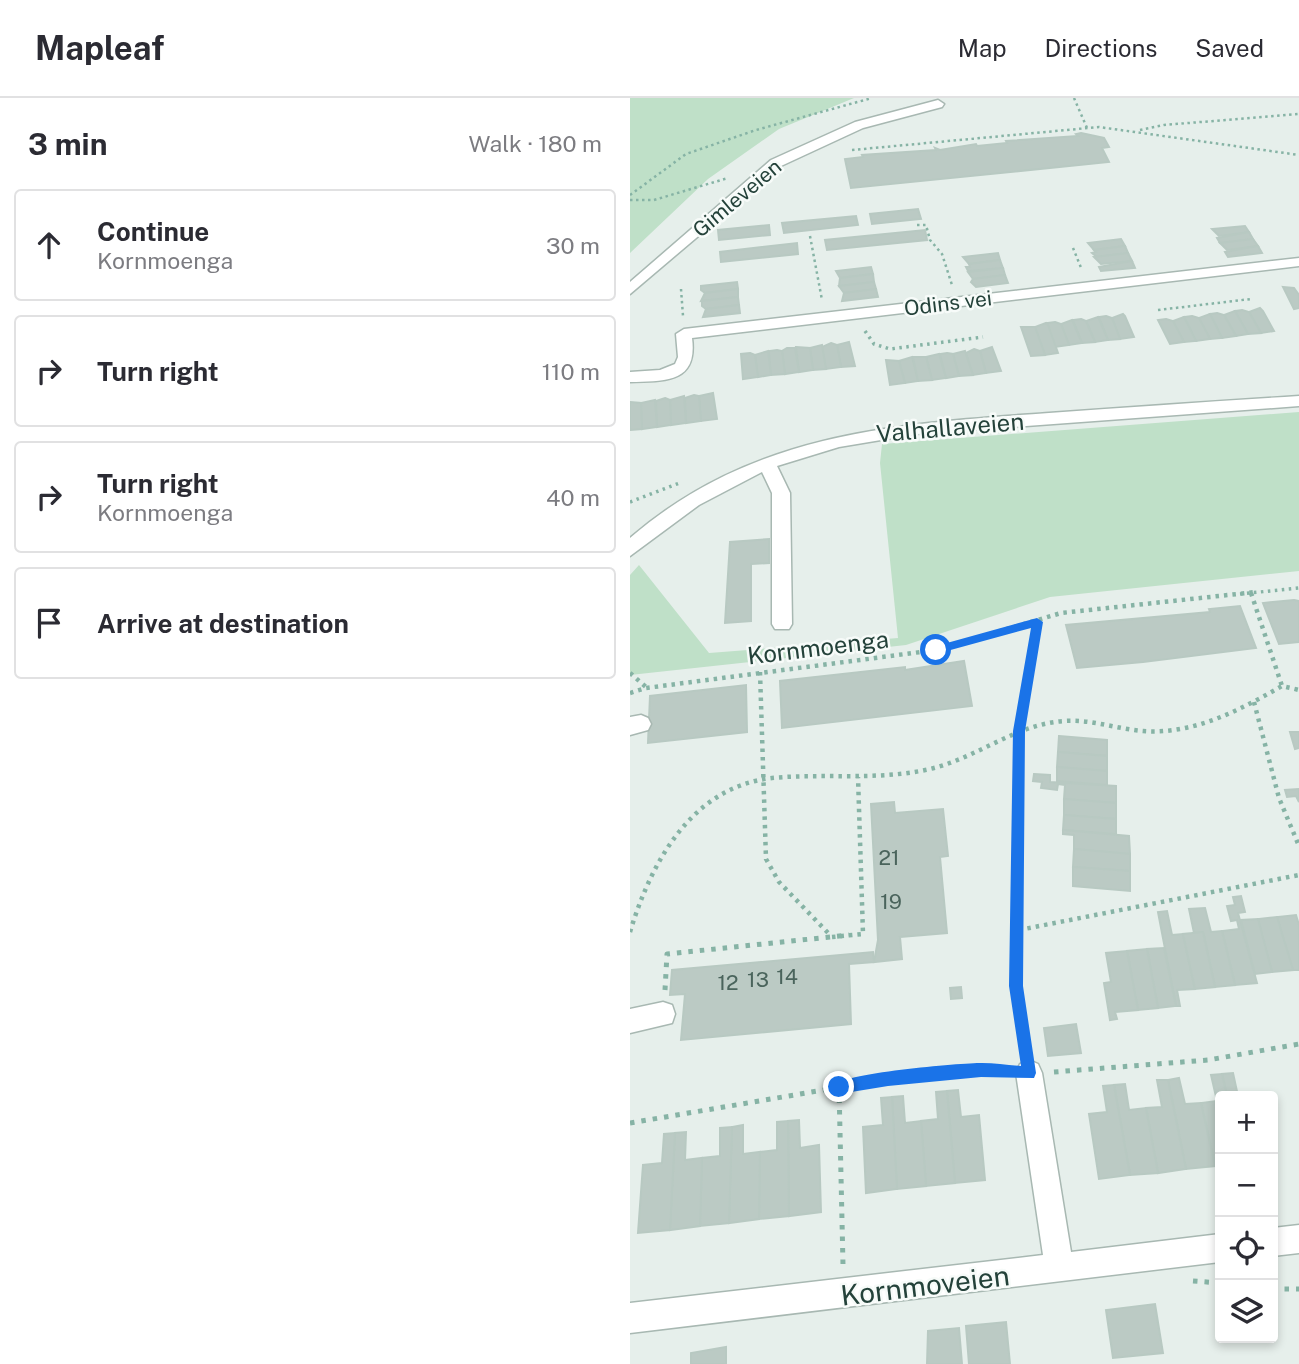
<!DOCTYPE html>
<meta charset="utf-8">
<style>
body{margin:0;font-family:"Public Sans",sans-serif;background:#f7f7f7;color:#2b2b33}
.controls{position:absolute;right:21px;bottom:21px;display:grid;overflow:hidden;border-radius:7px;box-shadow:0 4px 10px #0003}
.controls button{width:63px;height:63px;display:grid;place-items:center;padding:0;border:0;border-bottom:2px solid #e1e1e2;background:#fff;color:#2b2b33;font:35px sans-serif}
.stop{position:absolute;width:21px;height:21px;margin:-16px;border:5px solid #1a73e8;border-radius:50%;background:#fff}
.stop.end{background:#1a73e8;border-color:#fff;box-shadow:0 2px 7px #0008}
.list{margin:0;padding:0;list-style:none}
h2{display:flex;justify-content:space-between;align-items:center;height:91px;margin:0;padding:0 28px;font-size:30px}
h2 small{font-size:23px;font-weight:400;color:#7c7c81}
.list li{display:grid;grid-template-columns:46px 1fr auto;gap:21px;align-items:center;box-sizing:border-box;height:112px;margin:0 14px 14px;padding:0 14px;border:2px solid #e1e1e2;border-radius:7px}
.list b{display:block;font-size:26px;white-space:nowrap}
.list p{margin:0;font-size:23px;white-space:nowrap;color:#7c7c81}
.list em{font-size:23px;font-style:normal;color:#7c7c81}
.icon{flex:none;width:38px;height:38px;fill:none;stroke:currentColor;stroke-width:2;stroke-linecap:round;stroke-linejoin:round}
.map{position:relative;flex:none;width:669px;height:1266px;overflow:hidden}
header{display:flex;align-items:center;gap:42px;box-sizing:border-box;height:98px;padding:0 35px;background:#fff;border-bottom:2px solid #e1e1e2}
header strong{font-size:33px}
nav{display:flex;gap:38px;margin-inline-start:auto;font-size:24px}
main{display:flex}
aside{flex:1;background:#fff}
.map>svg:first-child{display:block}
.green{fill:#bfe0c8}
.building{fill:#bbcac4;stroke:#b8c9c2;stroke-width:2}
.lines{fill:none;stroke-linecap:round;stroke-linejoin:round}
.minor-casing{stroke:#a8b8b2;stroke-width:3}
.path-far3{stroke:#86b3a5;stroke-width:2.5;stroke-dasharray:2.5 3.5;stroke-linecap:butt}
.path-far2{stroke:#86b3a5;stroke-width:3.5;stroke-dasharray:2.5 4.5;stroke-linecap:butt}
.path-far1{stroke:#86b3a5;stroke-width:4.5;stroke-dasharray:3.5 5;stroke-linecap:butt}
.path{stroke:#86b3a5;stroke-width:5;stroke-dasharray:4.5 7;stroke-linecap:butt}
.minor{fill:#fff;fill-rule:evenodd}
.route{fill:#1a73e8}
.labels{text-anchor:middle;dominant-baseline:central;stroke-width:5;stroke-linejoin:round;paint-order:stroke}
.far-street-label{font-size:21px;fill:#24423a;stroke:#f7fbf9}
.number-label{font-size:21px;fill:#4a645c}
.street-label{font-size:24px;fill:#24423a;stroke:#f7fbf9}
.near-street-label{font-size:28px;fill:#24423a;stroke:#f7fbf9}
</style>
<header>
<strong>Mapleaf</strong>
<nav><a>Map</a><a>Directions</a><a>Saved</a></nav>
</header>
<main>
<aside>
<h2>3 min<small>Walk · 180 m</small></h2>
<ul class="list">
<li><svg class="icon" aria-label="ahead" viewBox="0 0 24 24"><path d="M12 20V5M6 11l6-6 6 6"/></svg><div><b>Continue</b><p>Kornmoenga</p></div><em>30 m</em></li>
<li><svg class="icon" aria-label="right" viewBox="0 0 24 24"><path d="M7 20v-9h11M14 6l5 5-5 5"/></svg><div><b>Turn right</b></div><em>110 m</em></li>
<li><svg class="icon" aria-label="right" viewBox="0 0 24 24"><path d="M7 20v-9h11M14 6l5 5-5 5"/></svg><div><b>Turn right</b><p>Kornmoenga</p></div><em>40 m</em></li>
<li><svg class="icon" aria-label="arrive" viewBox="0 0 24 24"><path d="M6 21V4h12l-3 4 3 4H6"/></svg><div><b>Arrive at destination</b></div></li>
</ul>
</aside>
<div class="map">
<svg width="669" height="1266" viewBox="0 0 669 1266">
<rect width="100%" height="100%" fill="#e6efeb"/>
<g class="green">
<polygon points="0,0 224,0 149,31 78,81 0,155"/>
<polygon points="669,314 669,473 420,499 276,547 0,577 0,477 9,467 79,555 268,540 250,365 252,346"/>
</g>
<g class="building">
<polygon points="451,35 474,40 479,49 472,50 479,64 221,90 215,61 233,59 232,57 306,52 305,50 310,52 346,46 347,48 377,45 376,43 448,38 446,36"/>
<polygon points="288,111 291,121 242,126 240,116"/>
<polygon points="226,118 228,127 154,135 152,125"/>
<polygon points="139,127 140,137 89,142 88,132"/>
<polygon points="615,128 619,134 589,138 582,131"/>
<polygon points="295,132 297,142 197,152 195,142"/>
<polygon points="619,134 623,141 590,145 587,140"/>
<polygon points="491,141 495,148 464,152 458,145"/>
<polygon points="623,141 628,148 597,152 590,145"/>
<polygon points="167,145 168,156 91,164 90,154"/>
<polygon points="495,148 498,155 467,159 462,155 466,154 464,152"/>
<polygon points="628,148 632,155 598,159 595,154"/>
<polygon points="368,155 370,162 339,166 333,159"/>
<polygon points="498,155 502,163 471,166 464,159"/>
<polygon points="370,162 373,170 338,173 336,169 340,169 339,166"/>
<polygon points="502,163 505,170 471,173 469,169"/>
<polygon points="241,169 243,176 210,180 206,173"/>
<polygon points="373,170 375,177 343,181 338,174"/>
<polygon points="243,176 244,184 209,188 210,180"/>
<polygon points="375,177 378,185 346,189 341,184 343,181"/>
<polygon points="107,184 108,191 75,195 71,192 71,188"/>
<polygon points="244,184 246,191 214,195 209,188"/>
<polygon points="653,189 664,190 669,197 669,210 664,211"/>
<polygon points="108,191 108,199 71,203 75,195"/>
<polygon points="246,191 248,199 212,203 214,195"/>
<polygon points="108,199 109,207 76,211 72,208 72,203"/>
<polygon points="109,207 110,215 73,219 76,211"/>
<polygon points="630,210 633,213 644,233 631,235 619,214"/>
<polygon points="612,212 619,214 631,235 618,236 605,213"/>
<polygon points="605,213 618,236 606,238 594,217"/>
<polygon points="587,215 594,217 606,238 592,240 580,216"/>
<polygon points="493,216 495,218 504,239 490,241 482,220"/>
<polygon points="580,216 592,240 580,241 569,220"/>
<polygon points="476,218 482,220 490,241 478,242 469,219"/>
<polygon points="562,218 569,220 580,241 566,243 554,219"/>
<polygon points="468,219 469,221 478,242 465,244 456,223"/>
<polygon points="554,219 566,243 554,244 543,223"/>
<polygon points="451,221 456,223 465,244 452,245 443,222"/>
<polygon points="536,221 543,223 554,244 540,246 528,222"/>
<polygon points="442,222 443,224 452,245 439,247 431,226"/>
<polygon points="425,224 431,226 439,247 425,249 417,225"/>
<polygon points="416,225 418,227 428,255 415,257 405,229"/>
<polygon points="391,229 405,229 415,257 401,258"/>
<polygon points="219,244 225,268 211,269 207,247"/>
<polygon points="201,245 207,247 211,269 196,271 192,249"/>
<polygon points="192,247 196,271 183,272 180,250"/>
<polygon points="166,249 180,250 183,272 169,274"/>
<polygon points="362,249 371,273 356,275 350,253"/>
<polygon points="157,250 165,250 169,274 155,276 152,253"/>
<polygon points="344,251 350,253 356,275 343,277 336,255"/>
<polygon points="147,252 152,253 155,276 141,277 139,253"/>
<polygon points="138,253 141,277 128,279 125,257"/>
<polygon points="335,253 343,277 329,278 323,256"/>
<polygon points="120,255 125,257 128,279 113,281 111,256"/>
<polygon points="317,255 323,256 329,278 316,280 310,256"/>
<polygon points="309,256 316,280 302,282 296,259"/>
<polygon points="282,259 288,283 275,285 269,263"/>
<polygon points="283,259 296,259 302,282 288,283"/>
<polygon points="256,262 269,263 275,285 260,287"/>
<polygon points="83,295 87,321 71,323 69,298"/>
<polygon points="64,297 69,298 71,323 56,325 55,300"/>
<polygon points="54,298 56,325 41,327 40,302"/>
<polygon points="35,300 40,302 41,327 27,329 26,303"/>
<polygon points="25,302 27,329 12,331 11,305"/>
<polygon points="0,304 11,305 12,331 0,332"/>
<polygon points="139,441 139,465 121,466 121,523 95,525 100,444"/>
<polygon points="664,502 669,503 669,544 649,546 633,505"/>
<polygon points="610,508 626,550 513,564 447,570 436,527 580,514 579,511"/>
<polygon points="334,563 342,608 152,630 150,583 275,569 275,572"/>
<polygon points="116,587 117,634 18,645 20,598"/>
<polygon points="660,634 669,634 669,650 665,651"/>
<polygon points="429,638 477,642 477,658 428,654"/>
<polygon points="428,654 477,658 477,673 427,669"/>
<polygon points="427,669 477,673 477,687 427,683"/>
<polygon points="404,676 420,677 420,684 486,688 486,705 434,701 435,687 428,686 427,692 411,690 412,684 403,683"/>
<polygon points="669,691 669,704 666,698 657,699 655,692"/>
<polygon points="434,701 486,705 486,721 434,717"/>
<polygon points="264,704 265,715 313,711 318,758 310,759 317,835 270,839 272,861 244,864 248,842 241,706"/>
<polygon points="434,717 486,721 486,736 433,732"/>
<polygon points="433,732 499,738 500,756 444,751 444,737 433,736"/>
<polygon points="444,751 500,756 500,773 443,769"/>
<polygon points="443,769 500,773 500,793 443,788"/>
<polygon points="611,798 615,814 608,815 627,885 605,887 592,833 609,831 607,822 601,823 597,808 605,807 603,799"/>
<polygon points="575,810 581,834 592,833 605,887 585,889 573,834 564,835 559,811"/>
<polygon points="537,813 542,837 553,836 565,891 547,892 550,908 546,908 528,814"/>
<polygon points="666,817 669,827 669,872 663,872 647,819"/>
<polygon points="647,819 663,872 642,874 628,821"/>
<polygon points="628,821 642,874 625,876 611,822"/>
<polygon points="573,834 585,889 565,891 553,836"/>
<polygon points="534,850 546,908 528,910 517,851"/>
<polygon points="517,851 528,910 508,912 497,853"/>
<polygon points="497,853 508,912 485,914 487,921 480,922 474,885 481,884 476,855"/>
<polygon points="243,854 244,864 219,866 221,926 51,942 55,896 40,897 42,872"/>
<polygon points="331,889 332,900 321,901 320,890"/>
<polygon points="446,926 451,955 418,958 414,930"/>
<polygon points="603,975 608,998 597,998 592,976"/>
<polygon points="592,976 597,998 590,998 590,1068 585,1068 571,1005 587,1003 581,977"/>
<polygon points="549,980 555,1006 571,1005 585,1068 556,1071 538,982"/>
<polygon points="527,982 538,982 556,1071 528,1075 516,1010 532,1009"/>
<polygon points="495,986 499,1012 516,1010 528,1075 500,1077 484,987"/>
<polygon points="484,987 500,1077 469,1081 459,1016 477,1014 473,988"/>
<polygon points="328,992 331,1019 349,1017 355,1082 325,1085 317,993"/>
<polygon points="317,993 325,1085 296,1088 291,1023 308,1021 306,994"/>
<polygon points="273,998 275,1025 291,1023 296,1088 267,1091 262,999"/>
<polygon points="262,999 267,1091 236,1095 233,1029 253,1027 251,1000"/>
<polygon points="169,1022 170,1050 189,1047 191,1114 159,1118 158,1023"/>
<polygon points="158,1023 159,1118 129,1121 130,1054 147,1052 147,1024"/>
<polygon points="113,1027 113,1056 130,1054 129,1121 99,1125 102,1029"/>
<polygon points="102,1029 99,1125 70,1128 72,1060 90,1058 90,1030"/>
<polygon points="56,1034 55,1062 72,1060 70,1128 40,1132 45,1035"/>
<polygon points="45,1035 40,1132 8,1135 13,1067 32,1065 34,1036"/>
<polygon points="525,1206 533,1255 483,1260 476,1212"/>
<polygon points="376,1224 380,1266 339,1266 336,1228"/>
<polygon points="329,1230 332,1266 297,1266 298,1233"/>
<polygon points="96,1249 96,1266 61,1266 61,1255"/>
</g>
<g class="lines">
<g class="minor-casing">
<g id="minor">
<polygon points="308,2 314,6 312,9 233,30 151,68 0,196 0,184 141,62 225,24"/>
<path d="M669,160V168L62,240C68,285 35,283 0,284V274L30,272L45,266L48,259L46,236L54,231Z"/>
<path d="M669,298V308L287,336L209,349L147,368L160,395L162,526L159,531H145L142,526V395L132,374L69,407L0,458V440C123,334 264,326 419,315C502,309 586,303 669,298Z"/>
<polygon points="11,617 18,620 21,626 18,632 0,637 0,619"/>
<polygon points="33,904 42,907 45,916 42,925 0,935 0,911"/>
<polygon points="399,962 408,966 412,975 441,1154 590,1136 590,1164 0,1235 0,1205 413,1157 386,975 390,966"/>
<polygon points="669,1127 669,1155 643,1158 643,1130"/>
</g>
</g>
<g class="path-far3">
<polyline points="444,0 457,30"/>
<polyline points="510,32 534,27 669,16"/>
<polyline points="222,52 469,29 669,57"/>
<polyline points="0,97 56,56 126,32 242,0"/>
<polyline points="0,102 24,102 98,80"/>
<polyline points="287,127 296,127 300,142 312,156 322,187"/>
<polyline points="180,138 192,202"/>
<polyline points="443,150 452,172"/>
<polyline points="51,191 53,218"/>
<polyline points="528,212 621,201"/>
</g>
<g class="path-far2">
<polyline points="235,233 244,246 260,251 353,239"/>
<polyline points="0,404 52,384"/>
<polyline points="610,496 669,490"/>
</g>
<g class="path-far1">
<polyline points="621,495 652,588"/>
<polyline points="130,574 136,761 149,784 201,838"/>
<polyline points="0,575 16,589"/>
<polyline points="0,595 16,590 306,552 431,515 626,494"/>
<polyline points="624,604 649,700 669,748"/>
<polyline points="389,832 669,777"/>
<path d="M0,834C21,765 61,689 142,680C194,675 248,683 300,671C347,660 386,626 434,623C461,621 487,631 513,633C563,637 610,612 652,588L669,592"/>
<polyline points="202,839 233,836 228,679"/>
<polyline points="387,839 389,633 407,524"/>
</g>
<g class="path">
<polyline points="387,837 386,888 395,950"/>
<polyline points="35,892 37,856 219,837"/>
<polyline points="424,974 578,962 669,946"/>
<polyline points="209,989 213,1167"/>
<polyline points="0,1025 258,981 351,972 376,974"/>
<polyline points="563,1183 590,1185"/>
<polyline points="643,1191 669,1191"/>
</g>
<use href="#minor" class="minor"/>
</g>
<path class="route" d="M407,520L413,524L395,633L393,888L406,975L404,980L351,979L258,988L209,996L204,994L202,989C208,975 331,965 352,965C365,965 378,967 391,968L379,888L383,633L401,530L306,556L301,552L306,548Z"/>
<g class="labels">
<g class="far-street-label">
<text transform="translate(107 100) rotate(-40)">Gimleveien</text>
<text transform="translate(318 205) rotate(-7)">Odins vei</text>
</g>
<g class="number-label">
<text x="259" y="759">21</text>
<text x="261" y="803">19</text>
<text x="157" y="878">14</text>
<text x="128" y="881">13</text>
<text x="98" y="884">12</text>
</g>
<g class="street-label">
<text transform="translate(320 329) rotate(-5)">Valhallaveien</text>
<text transform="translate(188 549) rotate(-7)">Kornmoenga</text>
</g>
<g class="near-street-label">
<text transform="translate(295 1187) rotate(-7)">Kornmoveien</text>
</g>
</g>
</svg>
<div class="controls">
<button>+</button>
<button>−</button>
<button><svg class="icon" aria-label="locate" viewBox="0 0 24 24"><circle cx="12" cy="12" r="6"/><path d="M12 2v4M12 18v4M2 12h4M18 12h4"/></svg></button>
<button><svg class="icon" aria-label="layers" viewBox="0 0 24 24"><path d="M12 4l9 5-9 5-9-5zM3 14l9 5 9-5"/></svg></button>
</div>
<div class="stop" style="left:306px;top:552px"></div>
<div class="stop end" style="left:209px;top:989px"></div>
</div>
</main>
